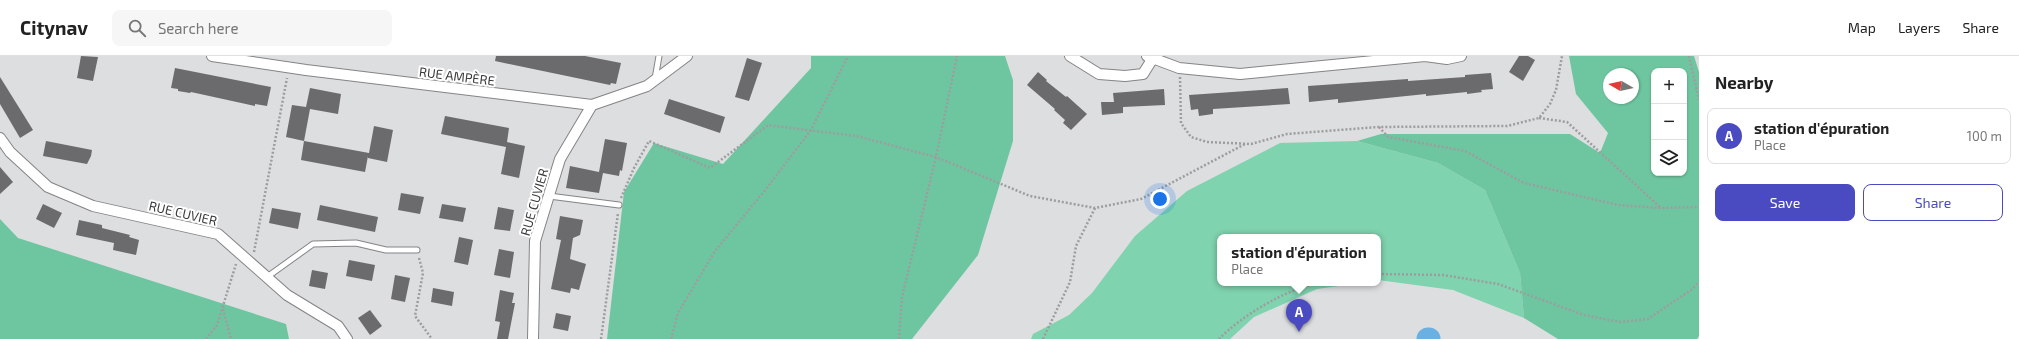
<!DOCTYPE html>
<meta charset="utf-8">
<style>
body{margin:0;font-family:"Exo 2",sans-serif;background:#f6f6f6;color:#222}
.controls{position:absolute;right:12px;top:12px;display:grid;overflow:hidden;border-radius:8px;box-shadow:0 1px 3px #0004}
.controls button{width:36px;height:36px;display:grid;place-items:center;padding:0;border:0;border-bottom:1px solid #e0e0e0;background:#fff;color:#222;font:20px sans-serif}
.compass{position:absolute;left:1603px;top:12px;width:36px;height:36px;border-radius:50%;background:#fff;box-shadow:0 1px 3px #0004;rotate:279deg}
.you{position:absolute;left:1160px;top:143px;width:14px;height:14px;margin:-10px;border:3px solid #fff;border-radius:50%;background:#1a73e8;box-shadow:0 0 0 6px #1a73e833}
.badge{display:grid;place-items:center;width:26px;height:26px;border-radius:50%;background:#4b4bc1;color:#fff;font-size:13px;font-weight:700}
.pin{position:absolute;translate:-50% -33px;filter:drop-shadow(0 1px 2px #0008)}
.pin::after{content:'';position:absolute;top:21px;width:14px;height:12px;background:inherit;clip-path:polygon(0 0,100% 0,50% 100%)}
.popup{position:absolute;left:1217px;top:178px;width:164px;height:52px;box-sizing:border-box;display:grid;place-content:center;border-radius:8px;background:#fff;filter:drop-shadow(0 1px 3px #0005);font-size:13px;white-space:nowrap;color:#767676}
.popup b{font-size:15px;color:#222}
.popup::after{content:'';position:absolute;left:50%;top:100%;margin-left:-8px;border:8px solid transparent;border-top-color:#fff}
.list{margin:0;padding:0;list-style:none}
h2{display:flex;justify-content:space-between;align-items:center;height:52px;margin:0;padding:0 16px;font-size:17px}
h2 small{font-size:13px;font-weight:400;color:#767676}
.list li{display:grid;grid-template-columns:26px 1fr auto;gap:12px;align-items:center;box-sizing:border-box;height:56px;margin:0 8px 8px;padding:0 8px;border:1px solid #e0e0e0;border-radius:8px}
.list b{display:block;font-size:15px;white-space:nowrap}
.list p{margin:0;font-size:13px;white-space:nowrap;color:#767676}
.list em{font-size:13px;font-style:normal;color:#767676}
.actions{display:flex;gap:8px;padding:12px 16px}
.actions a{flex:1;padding:9px 0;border:1px solid #4b4bc1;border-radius:8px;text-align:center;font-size:14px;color:#4b4bc1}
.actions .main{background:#4b4bc1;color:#fff}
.icon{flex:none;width:22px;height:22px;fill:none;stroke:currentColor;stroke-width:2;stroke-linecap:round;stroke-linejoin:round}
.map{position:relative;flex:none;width:1699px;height:283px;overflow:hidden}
header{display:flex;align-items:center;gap:24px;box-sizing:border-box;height:56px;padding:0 20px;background:#fff;border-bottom:1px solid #e0e0e0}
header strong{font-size:19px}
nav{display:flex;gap:22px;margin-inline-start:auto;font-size:14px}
.search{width:280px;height:36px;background:#f6f6f6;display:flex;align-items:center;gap:10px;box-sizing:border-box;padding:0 14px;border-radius:8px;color:#767676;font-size:15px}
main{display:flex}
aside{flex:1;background:#fff}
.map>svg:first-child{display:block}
.green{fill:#7fd3ae}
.forest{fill:#6ec6a0;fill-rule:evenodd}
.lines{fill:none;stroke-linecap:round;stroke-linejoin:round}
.river{stroke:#6ab0e2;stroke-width:23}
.building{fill:#6b6b6d}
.lane-casing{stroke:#848486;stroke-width:7}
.street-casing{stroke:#848486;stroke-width:12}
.path{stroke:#9d9d9f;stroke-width:2.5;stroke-dasharray:2 2;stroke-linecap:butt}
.lane{stroke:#fff;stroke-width:5}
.street{stroke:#fff;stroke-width:10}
.labels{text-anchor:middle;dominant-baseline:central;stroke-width:4;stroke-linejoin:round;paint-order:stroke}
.street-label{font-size:13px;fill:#3b3b3c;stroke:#fff}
</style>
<header>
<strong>Citynav</strong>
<div class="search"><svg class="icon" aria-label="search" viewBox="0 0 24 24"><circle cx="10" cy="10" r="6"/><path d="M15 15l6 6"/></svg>Search here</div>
<nav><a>Map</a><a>Layers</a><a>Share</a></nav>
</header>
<main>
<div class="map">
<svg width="1699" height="283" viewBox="0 0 1699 283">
<rect width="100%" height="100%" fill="#dddee0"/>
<polygon class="green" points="1357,85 1438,107 1485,134 1520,217 1524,262 1453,234 1378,224 1378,181 1220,181 1220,227 1360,227 1317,233 1254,261 1230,283 1031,283 1033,278 1069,259 1092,237 1135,180 1187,135 1280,87"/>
<g class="forest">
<polygon points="811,0 1005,0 1013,24 1013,85 978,199 912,283 607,283 624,136 654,87 723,108 811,12"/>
<path d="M1569,0H1694L1699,16V280L1697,283H1558L1524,262L1520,217L1485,134L1438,107L1357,85L1381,78H1570L1600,97L1608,77L1576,38ZM1654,15H1684V117H1654ZM1609,18H1633V42H1609Z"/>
<polygon points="0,163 18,182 286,268 289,283 0,283"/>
</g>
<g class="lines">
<polyline class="river" points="1428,283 1429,283"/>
</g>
<g class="building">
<polygon points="81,0 98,1 93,25 77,22"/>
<polygon points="496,0 585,0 621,7 616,28 611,27 610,29 495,5"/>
<polygon points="1519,0 1528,0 1535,4 1523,25 1509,16"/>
<polygon points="747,2 762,7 749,45 735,41"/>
<polygon points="175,12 271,31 267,50 255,48 255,50 191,36 190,37 178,35 178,33 171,32"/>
<polygon points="1038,16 1047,24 1046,25 1066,41 1067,40 1087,58 1071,74 1063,67 1065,64 1054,54 1055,53 1027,29"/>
<polygon points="1491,17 1493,33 1481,34 1482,36 1467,38 1467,36 1426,40 1426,38 1338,47 1338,43 1309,46 1308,30 1408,23 1408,25 1465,21 1465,19"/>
<polygon points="0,21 33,74 20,82 0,48"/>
<polygon points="310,32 341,38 338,58 310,53 304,85 286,81 292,49 306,51"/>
<polygon points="1288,32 1290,48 1213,53 1213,58 1199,60 1198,53 1191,54 1189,39"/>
<polygon points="1164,33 1165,49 1123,51 1123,57 1102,59 1101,46 1114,46 1113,37"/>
<polygon points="669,43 725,61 720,77 664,58"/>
<polygon points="445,60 509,72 507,86 525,90 519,122 501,118 506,91 441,78"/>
<polygon points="374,70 393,74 387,106 368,102 368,100 365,116 301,104 304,85 369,97"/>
<polygon points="605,83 627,87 622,115 620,114 619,120 603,117 599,137 566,132 570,110 599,116"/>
<polygon points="46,85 92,94 91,100 87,108 43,100"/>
<polygon points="0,111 13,126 0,138"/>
<polygon points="401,137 424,141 420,158 398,154"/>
<polygon points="43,148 62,157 54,172 36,163"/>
<polygon points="442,148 466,152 463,166 439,162"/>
<polygon points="320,149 378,161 375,176 317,164"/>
<polygon points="498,151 514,154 510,175 494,173"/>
<polygon points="272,152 301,157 298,173 269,167"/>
<polygon points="560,160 583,164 580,179 573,182 570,203 586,208 579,234 571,232 570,237 551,233 561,184 556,183"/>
<polygon points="79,164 102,169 102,172 130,179 129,181 139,184 136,199 113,194 114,187 76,179"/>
<polygon points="459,181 473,184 468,209 454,206"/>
<polygon points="499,193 514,196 510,222 494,219"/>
<polygon points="349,204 375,209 372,225 346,220"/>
<polygon points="312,214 328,217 325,233 309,230"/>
<polygon points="395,219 410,222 405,246 391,243"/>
<polygon points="433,232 454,236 452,250 431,246"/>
<polygon points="500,234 514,237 512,247 515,247 508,283 497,283 500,266 495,265"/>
<polygon points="370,254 382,270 370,279 358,262"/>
<polygon points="556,257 571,260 568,275 553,272"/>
</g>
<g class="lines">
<g class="lane-casing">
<g id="lane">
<polyline points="655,23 659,0"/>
<polyline points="549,140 619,149"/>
<polyline points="267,221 313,188 356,187 386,194 417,194"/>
</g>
</g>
<g class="street-casing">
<g id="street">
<polyline points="212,0 306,14 592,49 647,30 687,0"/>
<polyline points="1070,0 1099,18 1125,20 1143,18 1153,2"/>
<polyline points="1147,0 1179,12 1240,18 1425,0 1447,3 1461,0"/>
<polyline points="0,82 10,96 48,131 93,150 218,178 287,239 338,270 347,283"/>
<polyline points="533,283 535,185 560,103 592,49"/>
</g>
</g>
<g class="path">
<polyline points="1689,0 1699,44"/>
<polyline points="1180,21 1181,67 1191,81 1207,86 1251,88 1287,78 1378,71 1507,70 1539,62 1550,48 1556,34 1562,0"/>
<polyline points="1539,62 1567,66 1661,152"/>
<polyline points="1379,71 1388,81 1465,95 1524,127 1618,149 1661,152 1699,151"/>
<polyline points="621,142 634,112 649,85 710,112 768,69 856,80 936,101 1030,140 1095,152 1141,143 1245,88"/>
<polyline points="254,196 287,22"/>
<polyline points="419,202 423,217 415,260 432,283"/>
<polyline points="1378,218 1443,219 1498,228 1584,259 1620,266 1648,263 1691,234 1699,226"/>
<polyline points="223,253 231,283"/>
<polyline points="206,283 217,269 236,208"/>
<polyline points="601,283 618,157"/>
<polyline points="671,283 678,257 715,195 766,133 811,74 848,0"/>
<polyline points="899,283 902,241 936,101 957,0"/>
<polyline points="1043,283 1070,226 1076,190 1095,152"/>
<path d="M1219,283C1241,260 1288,232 1319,227"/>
</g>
<use href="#lane" class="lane"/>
<use href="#street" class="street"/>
</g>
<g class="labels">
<g class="street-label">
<text transform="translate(457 20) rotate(7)">RUE AMPÈRE</text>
<text transform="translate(534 146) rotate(-74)">RUE CUVIER</text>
<text transform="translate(183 157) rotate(13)">RUE CUVIER</text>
</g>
</g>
</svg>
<div class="controls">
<button>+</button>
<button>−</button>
<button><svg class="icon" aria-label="layers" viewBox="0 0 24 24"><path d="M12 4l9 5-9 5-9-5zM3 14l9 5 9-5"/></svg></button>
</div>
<svg class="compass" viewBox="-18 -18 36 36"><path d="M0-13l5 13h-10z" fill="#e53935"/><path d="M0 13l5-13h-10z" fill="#767676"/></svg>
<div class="you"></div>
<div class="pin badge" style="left:1299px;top:276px">A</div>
<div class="popup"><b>station d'épuration</b>Place</div>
</div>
<aside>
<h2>Nearby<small></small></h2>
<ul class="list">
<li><span class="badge">A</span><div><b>station d'épuration</b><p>Place</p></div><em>100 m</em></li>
</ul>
<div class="actions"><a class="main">Save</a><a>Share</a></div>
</aside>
</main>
